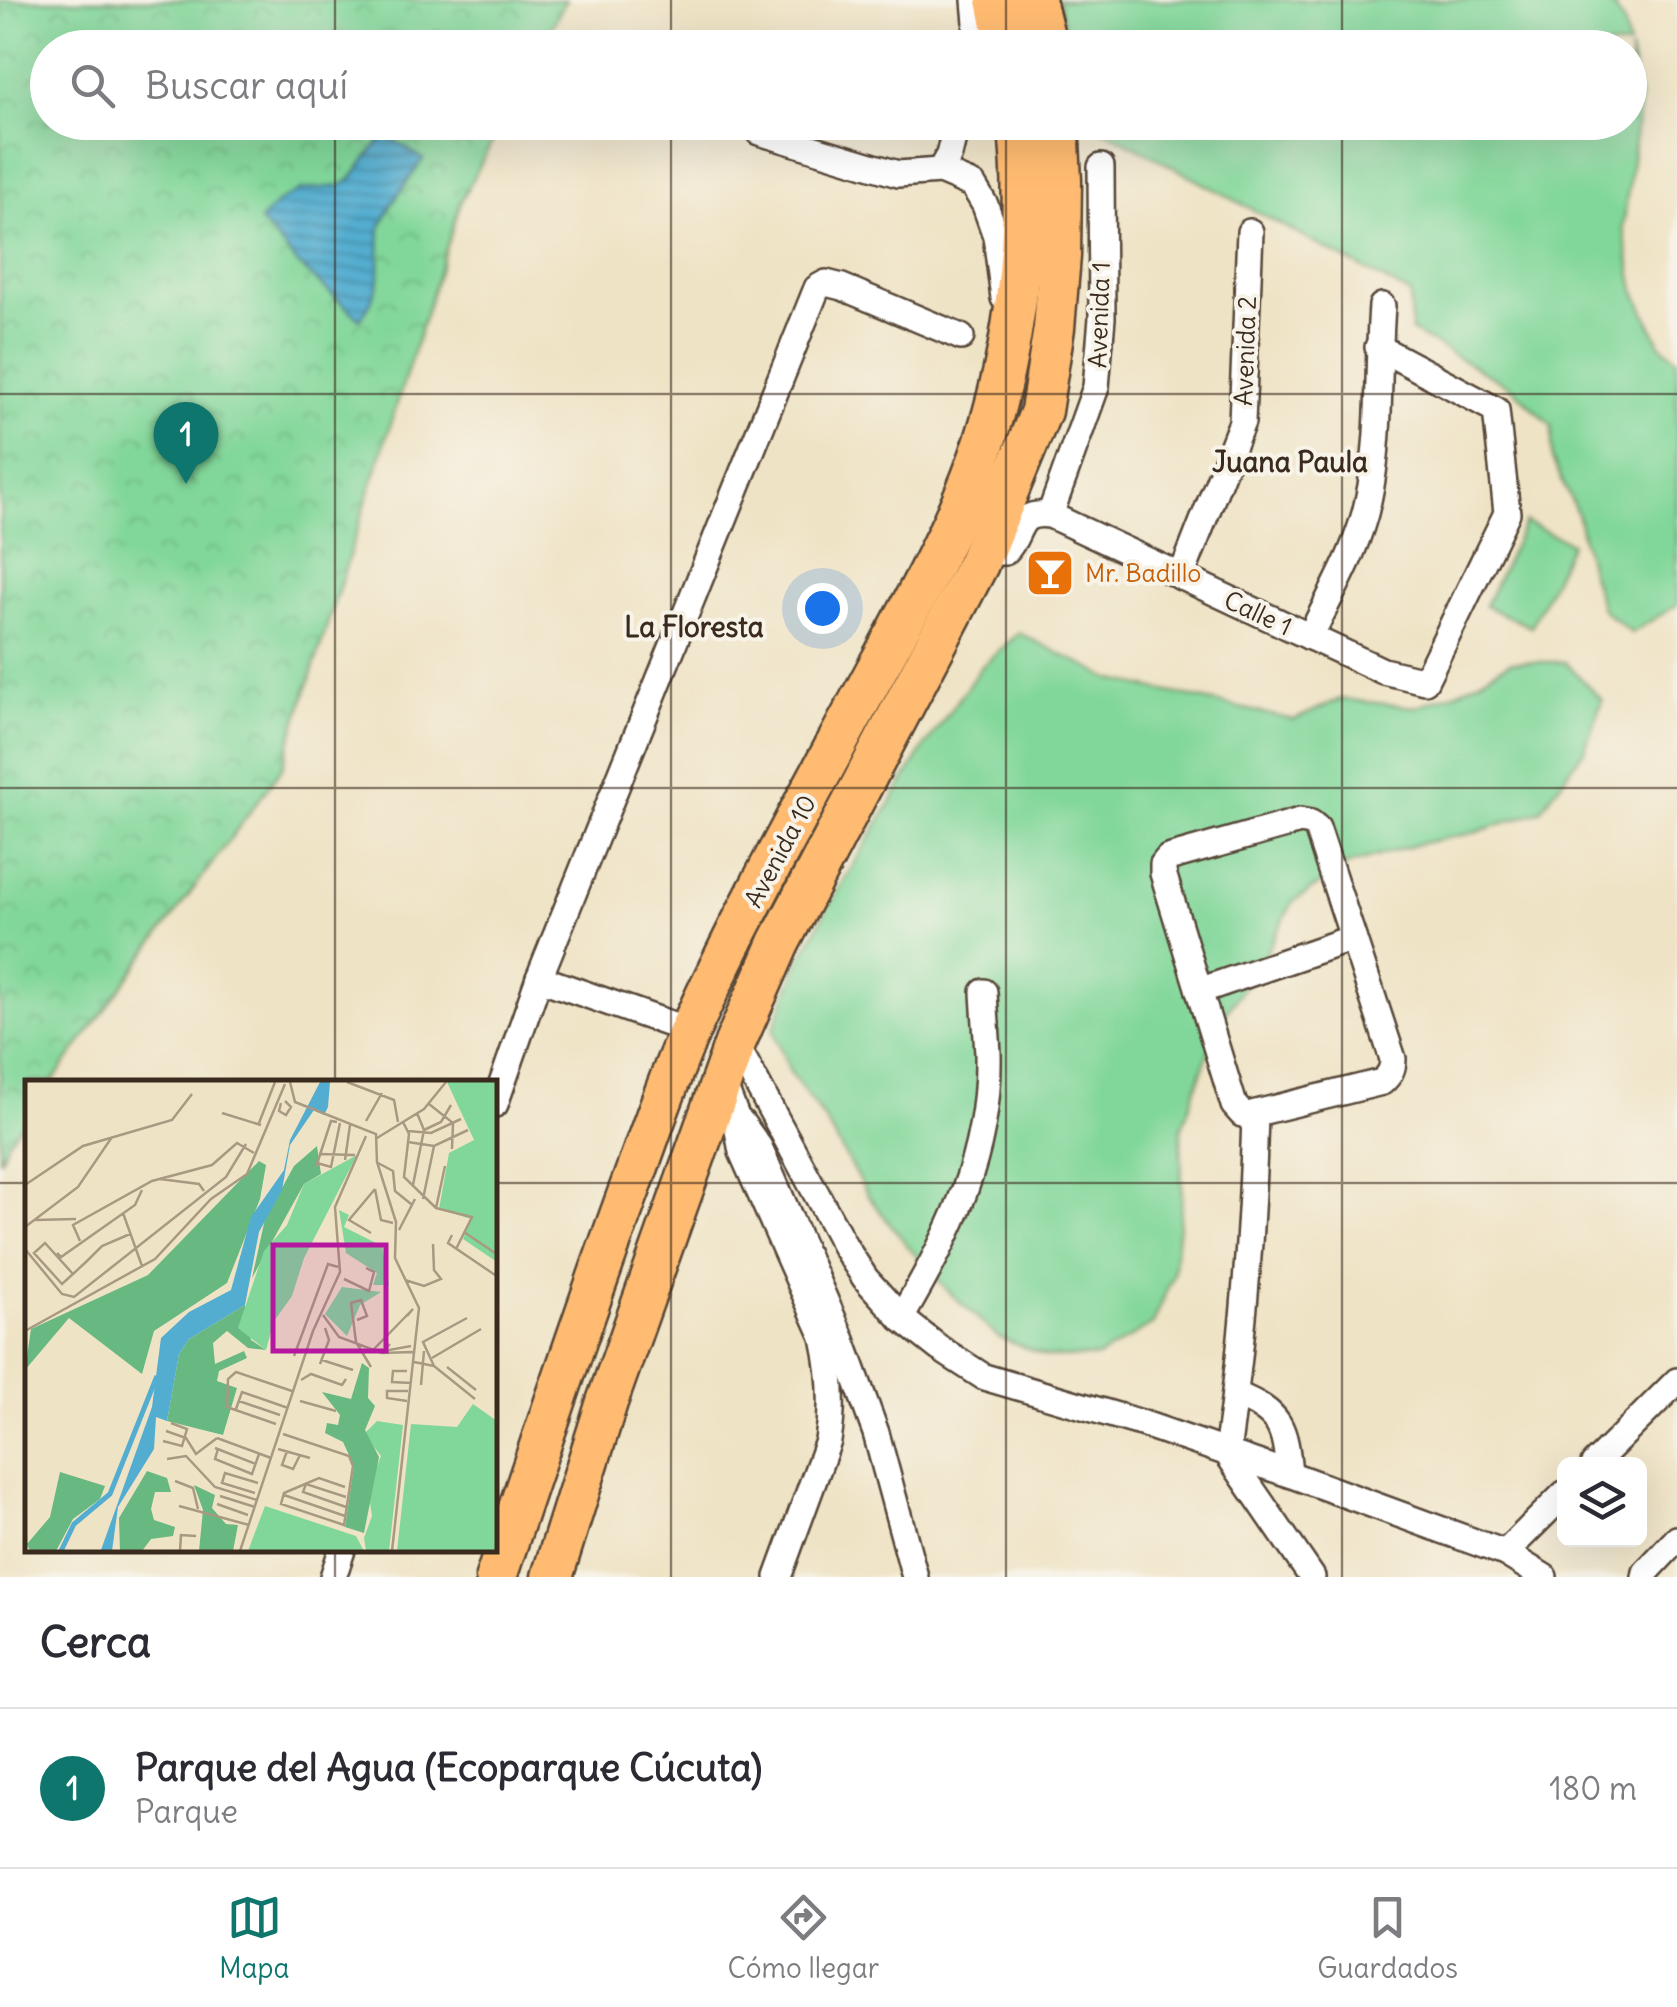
<!DOCTYPE html>
<html lang="es">
<meta charset="utf-8">
<style>
body{margin:0;font-family:Delius,sans-serif;background:#f2f2f3;color:#2b2b33}
.controls{position:absolute;right:30px;bottom:30px;display:grid;overflow:hidden;border-radius:15px;box-shadow:0 10px 40px #0002}
.controls button{width:90px;height:90px;display:grid;place-items:center;padding:0;border:0;border-bottom:2px solid #e1e1e2;background:#fff;color:#2b2b33;font:50px sans-serif}
.you{position:absolute;left:822px;top:608px;width:35px;height:35px;margin:-25px;border:8px solid #fff;border-radius:50%;background:#1a73e8;box-shadow:0 0 0 15px #1a73e833}
.badge{display:grid;place-items:center;width:65px;height:65px;border-radius:50%;background:#0f766e;color:#fff;font-size:32px;font-weight:700}
.pin{position:absolute;translate:-50% -82px;filter:drop-shadow(0 2px 5px #0008)}
.pin::after{content:'';position:absolute;top:52px;width:35px;height:30px;background:inherit;clip-path:polygon(0 0,100% 0,50% 100%)}
.list{margin:0;padding:0;list-style:none}
h2{display:flex;justify-content:space-between;align-items:center;height:130px;margin:0;padding:0 40px;font-size:42px}
h2 small{font-size:32px;font-weight:400;color:#7c7c81}
.list li{display:grid;grid-template-columns:65px 1fr auto;gap:30px;align-items:center;box-sizing:border-box;height:160px;padding:0 40px;border-top:2px solid #e1e1e2}
.list b{display:block;font-size:38px;white-space:nowrap}
.list p{margin:0;font-size:32px;white-space:nowrap;color:#7c7c81}
.list em{font-size:32px;font-style:normal;color:#7c7c81}
.icon{flex:none;width:55px;height:55px;fill:none;stroke:currentColor;stroke-width:2;stroke-linecap:round;stroke-linejoin:round}
.map{position:relative;flex:none;width:1677px;height:1577px;overflow:hidden}
.search{position:absolute;background:#fff;box-shadow:0 10px 40px #0002;left:30px;right:30px;top:30px;height:110px;display:flex;align-items:center;gap:25px;box-sizing:border-box;padding:0 35px;border-radius:55px;color:#7c7c81;font-size:38px}
.sheet{height:290px;background:#fff}
nav{display:flex;justify-content:space-around;align-items:center;box-sizing:border-box;height:140px;border-top:2px solid #e1e1e2;background:#fff;font-size:28px;color:#7c7c81}
nav a{display:grid;justify-items:center;gap:5px}
nav .on{color:#0f766e}
.map>svg:first-child{display:block}
.grass{fill:#81d79a;stroke:#5e805c;stroke-width:2.5}
.park{fill:url(#park-crowns);stroke:#5e805c;stroke-width:2.5}
.water{fill:url(#water-rules);stroke:#476c77;stroke-width:2.5}
.lines{fill:none;stroke-linecap:round;stroke-linejoin:round}
.minor-casing{stroke:#564637;stroke-width:30}
.primary-casing{stroke:#564637;stroke-width:45}
.minor{stroke:#fff;stroke-width:25}
.primary{stroke:#ffbb71;stroke-width:40}
.grid{fill:none;stroke:#3b2a1e;stroke-width:2.5;stroke-opacity:0.55}
.labels{text-anchor:middle;dominant-baseline:central;stroke-width:8;stroke-linejoin:round;paint-order:stroke}
.street-label{font-size:25px;fill:#3b2a1e;stroke:#f7f3e8}
.food-label{font-size:25px;fill:#c56008;stroke:#f7f3e8;text-anchor:start}
.neighbourhood-label{font-size:28px;font-weight:bold;fill:#3b2a1e;stroke:#f7f3e8}
.inset-river{fill:none;stroke:#53add0;stroke-width:5}
.inset-road{fill:none;stroke:#a79982;stroke-width:2.5}
.view{fill:#b5179e;fill-opacity:0.15;stroke:#b5179e;stroke-width:5}
.inset-edge{fill:none;stroke:#3b2a1e;stroke-width:5}
</style>
<div class="map">
<svg width="1677" height="1577" viewBox="0 0 1677 1577">
<defs>
<pattern id="park-crowns" width="20" height="18" patternUnits="userSpaceOnUse" patternTransform="scale(2.5)"><rect width="20" height="18" fill="#81d79a"/><path d="M2 6a3 3 0 1 1 6 0M12 15a3 3 0 1 1 6 0" fill="none" stroke="#70b984"/></pattern>
<pattern id="water-rules" width="6" height="5" patternUnits="userSpaceOnUse" patternTransform="scale(2.5)"><rect width="6" height="5" fill="#53add0"/><path d="M0 2.5h6" fill="none" stroke="#468da8"/></pattern>
</defs>
<rect width="100%" height="100%" fill="#f7f3e8"/>
<filter id="ink" filterUnits="userSpaceOnUse"><feTurbulence type="fractalNoise" baseFrequency=".01" numOctaves="2"/><feDisplacementMap in="SourceGraphic" scale="20" xChannelSelector="R" yChannelSelector="G"/><feConvolveMatrix kernelMatrix="1 2 1 2 8 2 1 2 1" color-interpolation-filters="sRGB"/></filter>
<filter id="wash" filterUnits="userSpaceOnUse"><feTurbulence type="fractalNoise" baseFrequency=".0048" numOctaves="4" result="noise"/><feDisplacementMap in="SourceGraphic" scale="40" xChannelSelector="R" yChannelSelector="G"/><feGaussianBlur stdDeviation="2.25" result="paint"/><feColorMatrix in="noise" values="0 0 0 0 0 0 0 0 0 0 0 0 0 0 0 0 0 1.4 0 .05"/><feComposite in="paint" operator="in"/></filter>
<g filter="url(#wash)">
<rect width="100%" height="100%" fill="#efe3c5"/>
<g class="grass">
<polygon points="1058,0 1609,0 1623,21 1629,47 1070,47"/>
<polygon points="1630,51 1640,99 1623,228 1635,290 1660,344 1677,359 1677,605 1631,633 1602,609 1590,571 1577,513 1552,459 1552,426 1514,389 1411,331 1410,294 1091,123 1630,122"/>
<polygon points="1525,522 1571,543 1531,627 1485,606"/>
<polygon points="1019,633 1111,679 1294,720 1340,699 1415,707 1460,691 1510,662 1565,662 1602,700 1585,749 1540,811 1477,832 1418,844 1348,865 1293,902 1260,964 1219,1022 1181,1130 1182,1200 1173,1275 1153,1324 1098,1357 1048,1357 998,1337 948,1291 911,1250 868,1196 823,1117 790,1072 773,1030 798,964 831,902 923,749 982,666"/>
</g>
<polygon class="park" points="0,0 566,0 541,47 48,48 48,122 502,123 461,201 282,768 52,1082 28,1082 27,1115 8,1141 0,1161"/>
<polygon class="water" points="385,134 423,159 392,204 380,228 379,281 370,304 360,319 299,265 260,221 278,202 301,190 340,186 350,180"/>
</g>
<g filter="url(#ink)">
<g class="lines">
<g class="minor-casing">
<g id="minor">
<polyline points="974,48 977,23 975,0"/>
<polyline points="759,132 898,174 940,171 973,185 985,205 996,236 1004,298"/>
<polyline points="940,171 949,155 957,122"/>
<polyline points="1050,515 1096,387 1102,318 1101,167"/>
<path d="M983,552H1005C1024,533 1014,511 1050,515L1383,671L1425,681L1507,513L1496,410L1378,347"/>
<polyline points="1181,577 1242,422 1250,232"/>
<path d="M1310,637C1331,593 1358,549 1368,501C1382,438 1377,370 1382,306"/>
<path d="M1300,821L1311,823L1317,828L1393,1059C1393,1069 1390,1075 1382,1082L1248,1115L1242,1114L1234,1105L1163,873V864L1168,858Z"/>
<polyline points="539,978 690,1031"/>
<polyline points="1199,991 1353,938"/>
<polyline points="735,1043 845,1247 865,1278 901,1318 939,1348 984,1377 1141,1423 1289,1474 1505,1553 1544,1577"/>
<path d="M721,1078L735,1114L742,1152L824,1337C832,1373 834,1405 828,1441L778,1577"/>
<polyline points="495,1104 539,978 817,288 826,283 842,287 961,337"/>
<path d="M1255,1115C1252,1228 1243,1342 1227,1453L1312,1577"/>
<polyline points="741,1122 759,1147 842,1340 876,1433 915,1577"/>
<path d="M901,1318C951,1234 990,1155 988,1054C987,1034 985,1013 984,992"/>
<path d="M1235,1394C1281,1413 1285,1426 1289,1474"/>
<polyline points="1594,1464 1677,1381"/>
<polyline points="1505,1553 1564,1494"/>
<polyline points="333,1577 342,1550"/>
<polyline points="1645,1577 1646,1572 1677,1539"/>
</g>
</g>
<g class="primary-casing">
<g id="primary">
<polyline points="997,0 1007,48"/>
<polyline points="1035,0 1047,48"/>
<path d="M496,1577C539,1448 582,1319 629,1191C649,1137 667,1082 690,1030C746,906 814,787 878,667C912,605 946,543 972,477C1013,372 1032,235 1018,122"/>
<polyline points="552,1577 607,1402 735,1043 779,943 978,564 1041,411 1054,328 1060,256 1061,181 1058,122"/>
</g>
</g>
<use href="#minor" class="minor"/>
<use href="#primary" class="primary"/>
</g>
</g>
<path class="grid" d="M335,0V48M671,0V48M1006,0V48M1342,0V48M335,122V1082M671,122V1577M1006,122V1577M1342,122V1577M0,394H1677M0,788H1677M0,1183H28M495,1183H1677M335,1550V1577"/>
<defs>
<g id="bar-square" transform="scale(2.5)"><rect x="-9" y="-9" width="18" height="18" rx="4" fill="#e8710a" stroke="#f7f3e8"/><path d="M-6-5H6L.8 .8V4.5H3.5V6h-7V4.5H-.8V.8Z" fill="#fff"/></g>
</defs>
<g fill-rule="evenodd">
<use href="#bar-square" x="1050" y="573"/>
</g>
<g class="labels">
<g class="street-label">
<text transform="translate(1099 315) rotate(-88)">Avenida 1</text>
<text transform="translate(1245 351) rotate(-88)">Avenida 2</text>
<text transform="translate(1258 613) rotate(25)">Calle 1</text>
<text transform="translate(780 851) rotate(-62)">Avenida 10</text>
</g>
<g class="food-label">
<text x="1085" y="573">Mr. Badillo</text>
</g>
<g class="neighbourhood-label">
<text x="1290" y="462">Juana Paula</text>
<text x="694" y="627">La Floresta</text>
</g>
</g>
<g transform="translate(25 1080)">
<rect width="472" height="472" fill="#efe3c5"/>
<path d="M422,2H472V182L438,159L446,139L414,129L424,73L449,60ZM314,130L324,135L319,147L357,166L364,205H348L352,193L321,173ZM317,207L356,212L335,225L322,256L300,234ZM448,324L472,341V471H372L386,344L432,347ZM352,341L378,345L364,471H341L339,458L347,436L343,409L356,376L339,354Z" fill="#81d79a"/>
<path d="M292,66L296,94L279,104L227,198L240,139L269,86ZM234,81L241,85L235,119L202,203L129,251L117,294L44,238L0,290L6,249L123,195ZM220,225L226,260L241,270L223,268L202,251L188,263L190,284L219,271L222,278L194,291L192,301L212,308L198,355L142,341L154,274L164,259ZM337,283L344,288L343,318L350,326L340,350L354,377L339,453L320,447L329,386L318,362L300,353L302,343L313,345L315,335L297,312L326,319ZM122,391L142,398L146,412H130L126,429L129,440L150,447L148,456L126,459L117,471H95L94,438ZM35,392L80,406L75,419L48,439L31,471H5L2,464L25,437ZM169,405L190,415L187,428L201,444L213,445L208,471H174L178,430Z" fill="#68b882"/>
<path d="M332,75L279,178L267,216L249,241L241,270L213,248L239,171L262,145L279,104ZM240,426L331,456L339,471H223Z" fill="#81d79a"/>
<path d="M295,2H305L303,27L299,35L289,30L265,65L257,110L234,152L220,225L164,259L154,274L142,341L131,337L129,369L93,427L87,471L76,470L127,327L136,258L164,232L206,210L226,137L259,90L265,60Z" fill="#53add0"/>
<path class="inset-river" d="M36,471L49,444L85,414L132,296"/>
<path class="inset-road" d="M265,2L270,22L351,54L352,82L371,142L370,178L394,228L367,471M322,2L369,20L373,42M256,23L254,31L261,35L266,27L260,21M404,24L428,43L427,69M197,33L236,45M341,41L357,13M378,42L384,54L379,97L411,128L447,137L431,169M234,43L250,2M399,50L416,42L426,25M383,51L406,53L436,39M352,58L399,29L421,2M383,62L409,66L443,50M294,74L330,75M320,80L325,45M292,83L306,87L315,43M353,83L368,91L370,111L386,124M291,87L306,41L312,42M135,99L174,104L179,111M0,105L58,66L147,40L167,14M388,105L399,50L392,33M350,109L356,140L368,143M398,119L409,66M411,128L420,86M98,133L117,186M10,140L51,139M0,147L53,107L87,57M374,150L390,119M439,152L473,175M346,153L324,140L350,109M427,155L423,163L473,197M55,161L48,145L127,101L187,85L212,63L229,73M0,169L37,214L49,217L201,97L221,64M32,173L36,177L110,125L117,110M48,194L20,163L9,173L37,204L48,194L62,181L77,166L105,154M319,199L344,211L349,192L341,188M380,200L399,206L416,199L409,190L408,164M298,235L314,257L357,273L388,272M332,240L342,236L336,220L326,223L331,262L346,287M0,251L130,179L186,119L222,94L260,4M365,264L359,271L386,266M349,269L388,229L382,236M269,276L303,184L313,187M407,278L456,249M297,280L328,290M389,282L409,286L398,262L442,238M295,284L304,260L300,248M409,286L450,319M422,287L451,310M382,291H368L367,302L386,303M397,294L396,305L399,271M276,300L286,294L317,305L321,299M214,321L255,335M275,321L311,331M382,321L362,318V311H383M211,329L217,312L263,328M251,344L202,327L203,299L211,292L267,311M141,351L161,358L171,374L192,358M258,354L324,376L328,386L319,445L256,424L259,413L294,398L320,407M192,358L246,378M138,361L157,366L162,349L146,343M190,368L231,384M193,369L190,379L227,394L234,374M253,369L285,378M262,371L257,385L268,389L275,375M142,379L161,376L190,407L232,420M150,401L168,408L173,429M230,413L197,403L200,393L233,403M259,415L320,436M195,416L230,427M321,417L281,404L278,412L321,427M192,424L223,435M154,426L224,445M155,471L156,455L171,456M215,471L288,251L315,192L310,127L341,56"/>
<path class="view" d="M248,165H361V271H248Z"/>
<rect width="472" height="472" class="inset-edge"/>
</g>
</svg>
<div class="controls">
<button><svg class="icon" aria-label="layers" viewBox="0 0 24 24"><path d="M12 4l9 5-9 5-9-5zM3 14l9 5 9-5"/></svg></button>
</div>
<div class="you"></div>
<div class="pin badge" style="left:186px;top:484px">1</div>
<div class="search"><svg class="icon" aria-label="search" viewBox="0 0 24 24"><circle cx="10" cy="10" r="6"/><path d="M15 15l6 6"/></svg>Buscar aquí</div>
</div>
<section class="sheet">
<h2>Cerca<small></small></h2>
<ul class="list">
<li><span class="badge">1</span><div><b>Parque del Agua (Ecoparque Cúcuta)</b><p>Parque</p></div><em>180 m</em></li>
</ul>
</section>
<nav>
<a class="on"><svg class="icon" aria-label="map" viewBox="0 0 24 24"><path d="M3 6l6-2 6 2 6-2v14l-6 2-6-2-6 2zM9 4v14M15 6v14"/></svg>Mapa</a>
<a><svg class="icon" aria-label="directions" viewBox="0 0 24 24"><path d="M12 3l9 9-9 9-9-9zM9 14v-3h6M13 9l2 2-2 2"/></svg>Cómo llegar</a>
<a><svg class="icon" aria-label="saved" viewBox="0 0 24 24"><path d="M7 4h10v16l-5-4-5 4z"/></svg>Guardados</a>
</nav>
